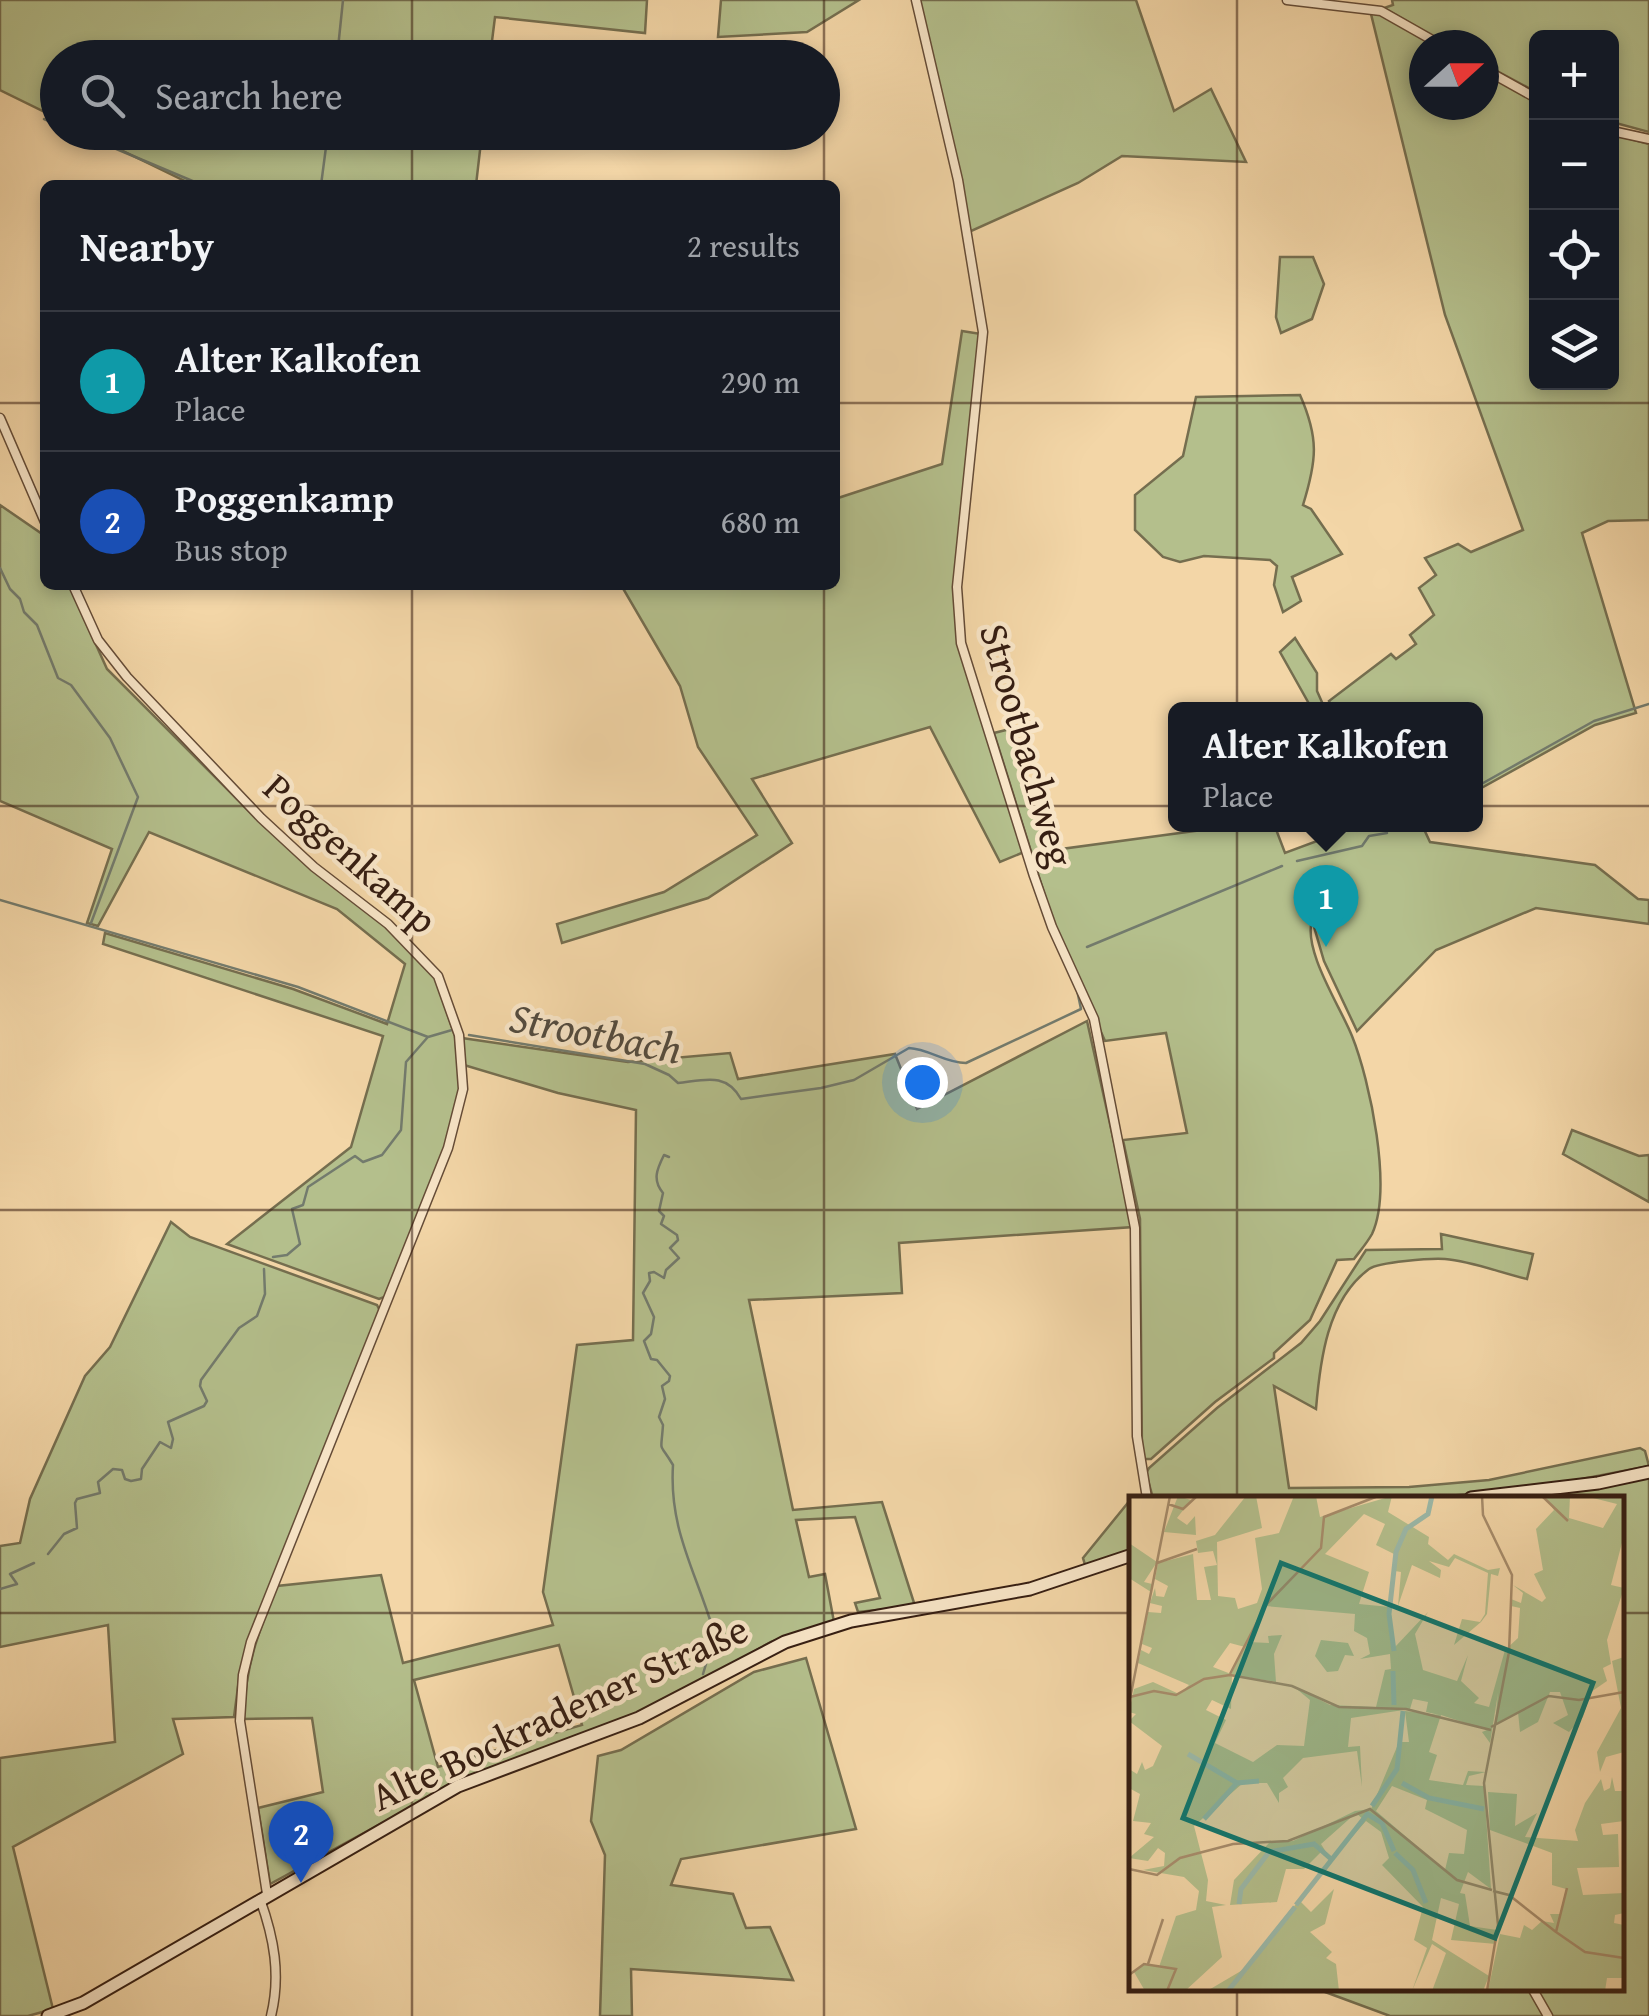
<!DOCTYPE html>
<meta charset="utf-8">
<style>
body{margin:0;font-family:"Gentium Book Plus",serif;background:#242831;color:#f1f3f6}
.controls{position:absolute;right:30px;top:30px;display:grid;overflow:hidden;border-radius:15px;box-shadow:0 5px 15px #0003}
.controls button{width:90px;height:90px;display:grid;place-items:center;padding:0;border:0;border-bottom:2px solid #363941;background:#171b24;color:#f1f3f6;font:50px sans-serif}
.compass{position:absolute;left:1409px;top:30px;width:90px;height:90px;border-radius:50%;background:#171b24;box-shadow:0 5px 15px #0003;rotate:69deg}
.you{position:absolute;left:922px;top:1082px;width:35px;height:35px;margin:-25px;border:8px solid #fff;border-radius:50%;background:#1a73e8;box-shadow:0 0 0 15px #1a73e833}
.badge{display:grid;place-items:center;width:65px;height:65px;border-radius:50%;background:#c59692;color:#fff;font-size:32px;font-weight:700}
.pin{position:absolute;translate:-50% -82px;filter:drop-shadow(0 2px 5px #0008)}
.pin::after{content:'';position:absolute;top:52px;width:35px;height:30px;background:inherit;clip-path:polygon(0 0,100% 0,50% 100%)}
.popup{position:absolute;left:1168px;top:702px;width:315px;height:130px;box-sizing:border-box;display:grid;place-content:center;border-radius:15px;background:#171b24;filter:drop-shadow(0 2px 8px #0005);font-size:32px;white-space:nowrap;color:#9ea1a6}
.popup b{font-size:38px;color:#f1f3f6}
.popup::after{content:'';position:absolute;left:50%;top:100%;margin-left:-20px;border:20px solid transparent;border-top-color:#171b24}
.list{margin:0;padding:0;list-style:none}
h2{display:flex;justify-content:space-between;align-items:center;height:130px;margin:0;padding:0 40px;font-size:42px}
h2 small{font-size:32px;font-weight:400;color:#9ea1a6}
.list li{display:grid;grid-template-columns:65px 1fr auto;gap:30px;align-items:center;box-sizing:border-box;height:140px;padding:0 40px;border-top:2px solid #363941}
.list b{display:block;font-size:38px;white-space:nowrap}
.list p{margin:0;font-size:32px;white-space:nowrap;color:#9ea1a6}
.list em{font-size:32px;font-style:normal;color:#9ea1a6}
.icon{flex:none;width:55px;height:55px;fill:none;stroke:currentColor;stroke-width:2;stroke-linecap:round;stroke-linejoin:round}
.map{position:relative;flex:none;width:1649px;height:2016px;overflow:hidden}
.search{position:absolute;background:#171b24;box-shadow:0 5px 15px #0003;left:40px;top:40px;width:800px;height:110px;display:flex;align-items:center;gap:25px;box-sizing:border-box;padding:0 35px;border-radius:55px;color:#9ea1a6;font-size:38px}
.panel{position:absolute;background:#171b24;box-shadow:0 5px 15px #0003;left:40px;top:180px;width:800px;height:410px;border-radius:15px}
.map>svg:first-child{display:block}
.green{fill:#b4bf8c;stroke:#756e4f;stroke-width:2.5;fill-rule:evenodd}
.lines{fill:none;stroke-linecap:round;stroke-linejoin:round}
.stream{stroke:#737b6d;stroke-width:2.5}
.street-casing{stroke:#654c37;stroke-width:11}
.secondary-casing{stroke:#361e12;stroke-width:15}
.street{stroke:#f7e4c6;stroke-width:8}
.secondary{stroke:#f7e4c6;stroke-width:11}
.grid{fill:none;stroke:#361e12;stroke-width:2.5;stroke-opacity:0.55}
.labels{text-anchor:middle;dominant-baseline:central;stroke-width:9;stroke-linejoin:round;paint-order:stroke}
.street-label{font-size:40px;fill:#361e12;stroke:#f7e4c6}
.water-label{font-size:42px;font-style:italic;fill:#544c3f;stroke:#f7e4c6}
.inset-river{fill:none;stroke:#9bb9a9;stroke-width:5}
.inset-road{fill:none;stroke:#a78c6b;stroke-width:2.5}
.view{fill:#0f766e;fill-opacity:0.15;stroke:#0f766e;stroke-width:5}
.inset-edge{fill:none;stroke:#361e12;stroke-width:5}
</style>
<div class="map">
<svg width="1649" height="2016" viewBox="0 0 1649 2016">
<rect width="100%" height="100%" fill="#f3d6a7"/>
<filter id="stains"><feTurbulence type="fractalNoise" baseFrequency=".002" numOctaves="4"/><feColorMatrix values="0 0 0 0 .2 0 0 0 0 .09 0 0 0 0 .02 0 0 0 .5 -.17"/></filter>
<radialGradient id="worn" r=".72"><stop offset=".6" stop-color="#630" stop-opacity="0"/><stop offset="1" stop-color="#630" stop-opacity=".3"/></radialGradient>
<g class="green">
<polygon points="0,0 647,0 645,33 495,17 490,57 58,58 57,118 0,90"/>
<polygon points="721,0 859,0 807,32 718,37"/>
<polygon points="918,0 1136,0 1174,111 1211,89 1246,162 1122,156 1078,183 969,232"/>
<polygon points="1392,0 1649,0 1649,132 1612,122 1612,38 1536,38 1536,92 1484,64 1484,45 1448,45 1384,8 1393,5"/>
<polygon points="1380,13 1436,45 1424,45 1424,105 1484,105 1484,72 1536,102 1536,382 1612,382 1612,134 1649,144 1649,520 1608,521 1582,533 1636,713 1595,725 1476,791 1476,710 1333,709 1329,701 1391,654 1396,659 1416,644 1410,635 1434,615 1419,588 1436,575 1425,558 1458,544 1471,552 1523,530 1445,315 1371,14"/>
<polygon points="86,133 482,132 482,133 476,185 193,185"/>
<polygon points="1280,257 1313,257 1324,284 1312,319 1281,333 1276,317"/>
<polygon points="962,331 981,334 955,586 958,643 1024,852 1000,862 930,727 752,779 792,843 708,898 562,943 557,924 664,892 757,835 698,747 680,686 621,585 835,585 835,499 942,464"/>
<path d="M1300,395C1319,438 1317,460 1303,505L1311,509L1342,554L1292,577L1301,601L1283,612L1274,585L1277,566L1270,560L1204,556L1180,562L1163,557L1135,530V495L1183,456L1196,397Z"/>
<polygon points="0,505 45,536 45,585 69,585 107,669 264,826 387,928 435,977 455,1036 460,1089 445,1148 387,1296 379,1299 227,1244 351,1147 383,1036 103,944 105,933 293,989 387,1024 405,964 337,909 149,832 98,926 87,923 112,849 0,801"/>
<polygon points="1295,638 1317,673 1317,691 1325,709 1312,709 1280,652"/>
<path d="M1010,729L1046,851L1239,825L1274,824L1285,853L1360,825H1386L1388,827L1422,825L1430,842L1595,865L1638,899L1649,900V924L1536,908L1436,950L1357,1031L1324,961L1312,920C1303,951 1340,1006 1352,1036C1370,1081 1393,1189 1372,1234C1367,1243 1360,1251 1354,1259L1337,1260L1310,1320L1274,1353V1358L1215,1402L1151,1459H1143L1142,1455L1140,1219L1123,1140L1187,1133L1166,1033L1105,1041L1055,928L994,733Z"/>
<path d="M1087,1021L1133,1227L899,1243L902,1293L749,1300L793,1510L882,1502L915,1606L858,1612L855,1603L880,1598L855,1517L796,1520L809,1577L825,1574L834,1622L771,1642L639,1716L456,1783L270,1884L258,1808L323,1792L312,1718L243,1719C246,1665 257,1635 277,1586L381,1575L403,1663L553,1625L543,1592L577,1345L633,1340L636,1110L558,1093L464,1065L462,1038L628,1062L730,1053L738,1079L895,1054L917,1109ZM559,1645L582,1725L438,1767L414,1680Z"/>
<polygon points="1572,1130 1639,1156 1649,1155 1649,1202 1563,1154"/>
<polygon points="171,1222 190,1237 377,1305 381,1313 240,1672 234,1717 173,1719 183,1754 13,1847 53,2009 28,2016 0,2016 0,1758 115,1742 108,1625 0,1647 0,1546 20,1543 30,1499 85,1376 110,1347"/>
<path d="M1441,1234L1533,1254L1527,1279C1501,1273 1471,1261 1445,1259C1431,1258 1379,1262 1369,1269C1327,1300 1320,1361 1316,1409L1274,1386L1289,1488L1409,1487L1489,1480L1640,1448L1645,1451L1649,1466L1530,1489L1424,1498H1153L1146,1473L1149,1468L1217,1408L1301,1343L1320,1321L1366,1250L1442,1249Z"/>
<polygon points="1649,1477 1649,2016 1390,2016 1317,1989 1622,1988 1622,1498 1516,1498 1566,1493"/>
<polygon points="1131,1499 1131,1551 1086,1568 1083,1558"/>
<polygon points="806,1658 856,1829 681,1859 671,1885 733,1894 746,1928 770,1927 793,1980 631,1969 632,2016 600,2016 605,1855 591,1821 598,1756 621,1750 754,1672"/>
</g>
<g class="lines">
<g class="stream">
<polyline points="337,58 343,0"/>
<polyline points="44,119 58,125"/>
<polyline points="76,132 202,185"/>
<polyline points="321,185 328,132"/>
<polyline points="0,568 10,589 20,599 24,612 37,625 58,678 71,685 110,738 138,797 91,923"/>
<polyline points="1476,787 1594,721 1649,704"/>
<polyline points="1397,830 1407,824"/>
<polyline points="1297,861 1362,846 1369,836 1387,833"/>
<polyline points="0,900 298,987 428,1037 452,1030"/>
<polyline points="1087,947 1282,866"/>
<path d="M469,1035L645,1064L669,1075L678,1083C705,1080 726,1072 741,1099L821,1088L854,1080L909,1048C929,1049 945,1063 966,1063L1081,1009L1077,990"/>
<path d="M669,1157L664,1155C657,1169 652,1180 663,1193L659,1211L664,1216L661,1224L677,1235L678,1240L670,1248L679,1258L666,1270L664,1278L654,1272L649,1273L650,1281L643,1293L654,1317L651,1334L644,1341L651,1359L657,1360L670,1376L669,1381L662,1386L665,1399L659,1417L663,1425C661,1455 658,1440 673,1465C669,1528 694,1568 712,1626V1638L708,1645L709,1654L703,1674"/>
<polyline points="273,1257 287,1255 300,1244 292,1209 303,1205 308,1187 355,1156 363,1162 382,1155 401,1130 406,1062 427,1038"/>
<polyline points="48,1554 64,1534 77,1528 75,1503 77,1499 100,1493 98,1482 113,1469 122,1470 125,1479 131,1481 141,1479 142,1469 160,1442 171,1448 173,1439 168,1422 204,1406 207,1401 200,1386 201,1380 239,1328 257,1316 265,1294 264,1269"/>
<polyline points="0,1589 17,1584 10,1574 34,1563"/>
</g>
<g class="street-casing">
<g id="street">
<polyline points="916,0 958,180 983,332 957,587 961,643 1034,876 1052,927 1094,1019 1135,1228 1137,1436 1147,1498"/>
<polyline points="1287,0 1381,11 1441,45"/>
<polyline points="1484,69 1536,98"/>
<polyline points="1612,131 1649,139"/>
<polyline points="0,418 45,522"/>
<polyline points="73,585 98,640 127,677 261,818 314,867 388,924 438,976 459,1035 463,1089 448,1148 251,1642 243,1675 240,1721 267,1894"/>
<path d="M260,1899C274,1938 281,1975 271,2016"/>
<polyline points="1532,1988 1548,2016"/>
</g>
</g>
<g class="secondary-casing">
<g id="secondary">
<polyline points="1471,1498 1598,1483 1649,1472"/>
<polyline points="48,2016 83,2003 458,1786 639,1718 785,1642 851,1621 1030,1589 1132,1555"/>
</g>
</g>
<use href="#street" class="street"/>
<use href="#secondary" class="secondary"/>
</g>
<path class="grid" d="M412,0V58M824,0V185M1237,0V1498M412,132V185M0,403H45M835,403H1649M412,585V2016M824,585V2016M0,806H1649M0,1210H1649M0,1613H1132M1622,1613H1649M1237,1988V2016"/>
<g class="labels">
<g class="street-label">
<text transform="translate(1028 745) rotate(74)">Strootbachweg</text>
<text transform="translate(351 853) rotate(42)">Poggenkamp</text>
<text transform="translate(559 1712) rotate(-25)">Alte Bockradener Straße</text>
</g>
<g class="water-label">
<text transform="translate(596 1032) rotate(11)">Strootbach</text>
</g>
</g>
<g transform="translate(1129 1496)">
<rect width="495" height="495" fill="#f3d6a7"/>
<path d="M49,0L62,4L48,22L58,29L66,20L67,39L35,36ZM117,0H127L133,32L88,46L89,100L106,102L109,113L128,107L133,93L126,42L150,37L165,0H187L191,21L263,0L259,16L300,41L299,48L319,64L325,58L359,74L371,72L369,80L362,78L358,118L352,126L325,149L333,123L351,126L356,118L359,77L326,62L320,71L300,65L312,74L311,82L283,69L269,110L272,76L266,75L265,58L247,49L256,28L235,18L196,58L240,76L230,108L261,111L266,151L299,116L286,138L294,174L328,185L339,159L332,185L350,202L345,207L360,211L376,154L389,142L391,112L382,110V103L392,107L394,97L384,89L413,106L417,102L405,78L414,74L407,33L425,14L415,0H441L440,22L474,32L488,8L456,0H495V39L482,89L495,92L478,144L482,168L474,172L478,185L462,196L454,221L440,236L424,227L439,219L431,196H421L409,226L391,236L389,216L366,228L369,197L361,247L353,236L358,234L312,219L300,256L308,259L300,284L334,289L339,275L357,276L340,280L337,289L355,290L362,393L339,376L331,397L336,398L341,430L368,434L367,448L322,444L330,408L312,402L303,444L360,480L354,495H303L317,457L303,448L283,495L298,452L285,444L294,411L253,369L260,362L252,336L237,325L204,362L235,324L227,317L192,348L202,364L192,356L175,373H157L148,406L101,409L105,384L140,347L164,345L226,315L242,313L270,246H280L276,215L311,219L297,216L299,206L284,203L281,213L222,222L219,251L231,250L233,291L228,255L174,262L154,282L159,291L150,297V307L138,287H114L65,330L79,384L77,405L97,409L83,411L93,461L56,495H16L5,476L15,468L30,471L47,420L67,414L70,395L55,381L14,374L35,370L36,357L29,352L19,365L0,362L25,341L15,338L22,327L4,325L11,298L0,292V273L8,278L13,266L16,274L24,270L33,250L0,225L7,218L0,216L5,193L24,186L50,198L60,189L9,167L12,154L20,158L23,152L13,148L19,116L32,117L33,110L21,107L26,92L27,100L35,101L39,90L26,83L29,67L64,58L68,104H82L75,71L88,69L84,55L69,57L67,45L86,39ZM136,110L226,118L225,135L238,142L241,158L231,163L261,158L262,173L256,174L247,211L201,209L164,190L181,204L175,250L148,249L124,266L86,247L97,224L77,214L83,204L102,213L103,179L147,186L145,158L153,139L139,140L140,147L119,146ZM101,147L116,151L102,178L84,171ZM263,290L298,304L296,313L338,334L335,358L320,357L316,374L247,315ZM0,47L28,66L15,86L23,88L22,96L0,82ZM192,144L219,147L225,160L216,159L209,175L198,176L186,160ZM495,161V256L477,261L471,276L468,256L492,212L483,165ZM483,281L486,295H495V325L472,328L474,339L489,338L490,371L448,372L454,399L495,397V417L486,419L485,427L495,429V482H478L476,495H359L371,438L391,442L395,429L403,434L413,425L425,427L421,418H431L437,393L423,389V357L361,334L359,296L388,298L386,330L408,317L396,341L449,345L446,334L456,307L472,283L475,295L481,292ZM205,393L196,428L181,436L203,456L197,462L207,468L210,495H78L117,472L170,404L182,416Z" fill="#b4bf8c" fill-rule="evenodd"/>
<path class="inset-river" d="M265,155L260,118L267,56L277,33L299,18L303,0M264,175L265,209M59,258L108,287M273,287L300,302L355,313M243,310L268,273L274,215M240,319L253,327L265,355M75,323L108,287L130,285M266,357L284,374L297,407M110,408L112,393L140,356L185,348L202,363M167,409L240,316M99,495L166,411"/>
<path class="inset-road" d="M353,0L354,19L383,79L380,156L355,287L369,429L358,495M413,0L439,25M39,8L54,13L68,0M28,67L68,53M101,178L137,109L192,52L195,21L249,0M1,201L25,195L47,199L75,183L101,179L163,190L210,211L277,213L362,234M0,208L41,0M362,231L420,200L450,204L495,196M0,373L28,379L51,362L104,348L159,345L241,313L328,384L363,394M438,392L427,436L456,456L495,462M364,395L380,399L427,436M19,468L34,423M0,479L15,468L47,473L38,495"/>
<path class="view" d="M152,67L464,187L366,442L54,322Z"/>
<rect width="495" height="495" class="inset-edge"/>
</g>
<rect width="100%" height="100%" filter="url(#stains)"/>
<rect width="100%" height="100%" fill="url(#worn)"/>
</svg>
<div class="controls">
<button>+</button>
<button>−</button>
<button><svg class="icon" aria-label="locate" viewBox="0 0 24 24"><circle cx="12" cy="12" r="6"/><path d="M12 2v4M12 18v4M2 12h4M18 12h4"/></svg></button>
<button><svg class="icon" aria-label="layers" viewBox="0 0 24 24"><path d="M12 4l9 5-9 5-9-5zM3 14l9 5 9-5"/></svg></button>
</div>
<svg class="compass" viewBox="-18 -18 36 36"><path d="M0-13l5 13h-10z" fill="#e53935"/><path d="M0 13l5-13h-10z" fill="#9ea1a6"/></svg>
<div class="you"></div>
<div class="pin badge" style="left:1326px;top:947px;background:#0f9aa8">1</div>
<div class="popup"><b>Alter Kalkofen</b>Place</div>
<div class="pin badge" style="left:301px;top:1883px;background:#1a4fb4">2</div>
<div class="search"><svg class="icon" aria-label="search" viewBox="0 0 24 24"><circle cx="10" cy="10" r="6"/><path d="M15 15l6 6"/></svg>Search here</div>
<section class="panel">
<h2>Nearby<small>2 results</small></h2>
<ul class="list">
<li><span class="badge" style="background:#0f9aa8">1</span><div><b>Alter Kalkofen</b><p>Place</p></div><em>290 m</em></li>
<li><span class="badge" style="background:#1a4fb4">2</span><div><b>Poggenkamp</b><p>Bus stop</p></div><em>680 m</em></li>
</ul>
</section>
</div>
